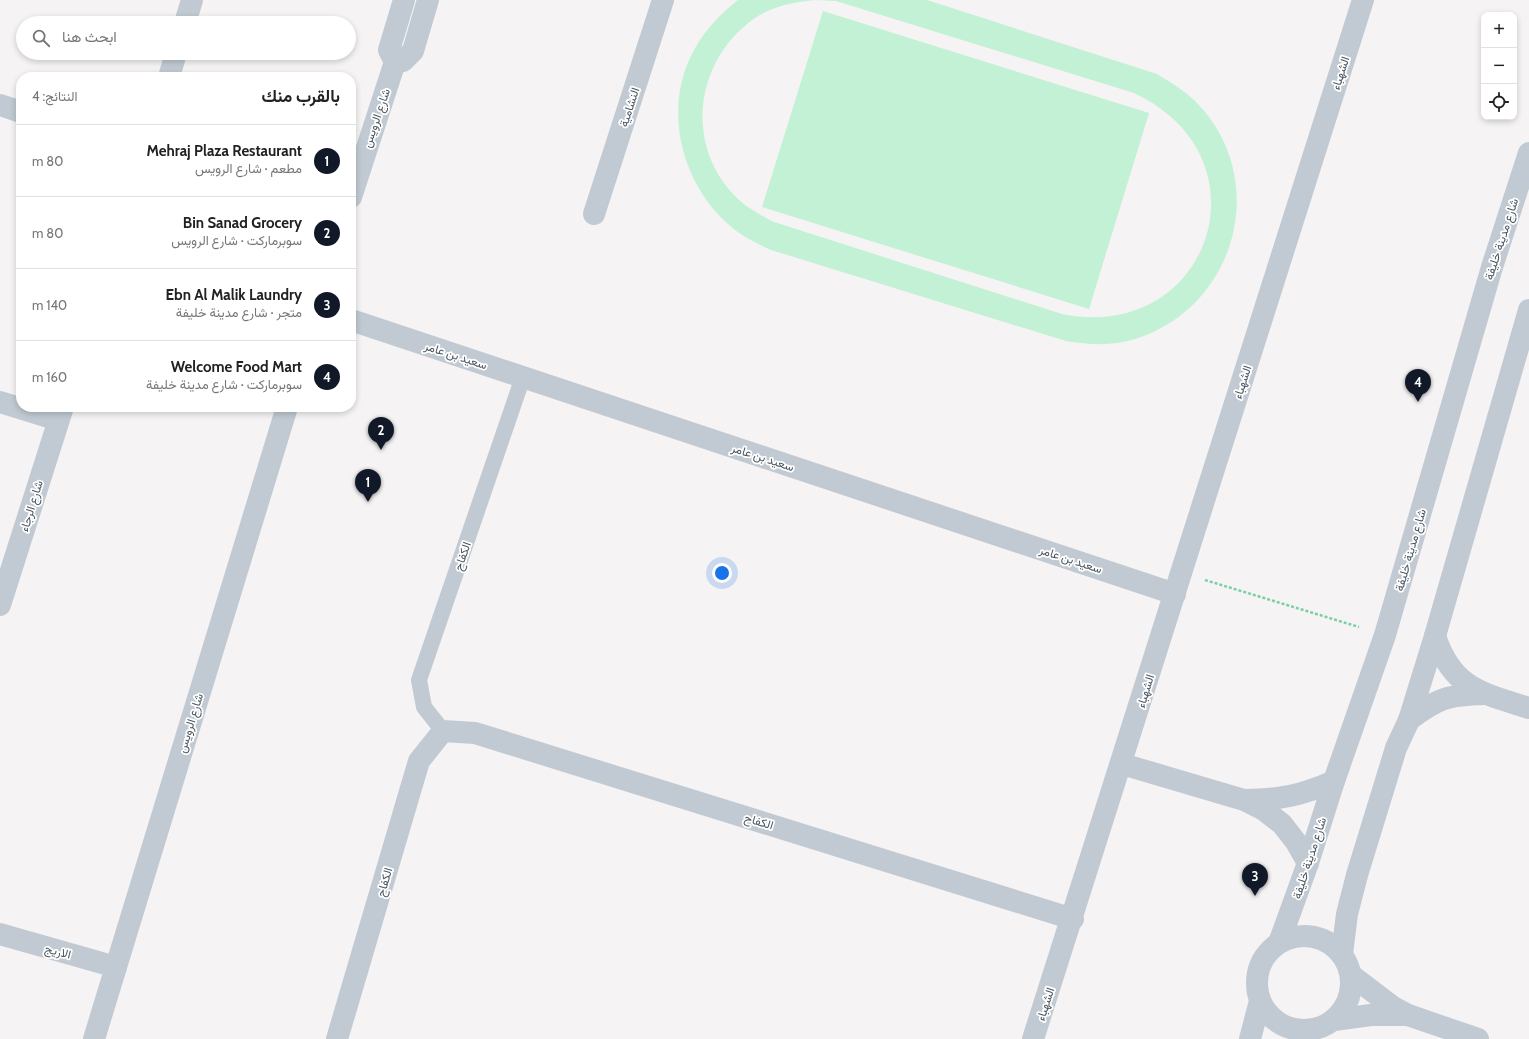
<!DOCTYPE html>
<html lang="ar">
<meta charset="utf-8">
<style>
body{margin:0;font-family:Cabin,Vazirmatn,sans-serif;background:#f6f6f6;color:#222;direction:rtl}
.controls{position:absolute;right:12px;top:12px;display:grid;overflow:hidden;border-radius:8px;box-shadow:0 2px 6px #0003}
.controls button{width:36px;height:36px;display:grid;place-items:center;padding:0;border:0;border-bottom:1px solid #e0e0e0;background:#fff;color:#222;font:20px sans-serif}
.you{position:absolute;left:722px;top:573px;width:14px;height:14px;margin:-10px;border:3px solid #fff;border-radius:50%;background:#1a73e8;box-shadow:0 0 0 6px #1a73e833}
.badge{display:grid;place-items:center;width:26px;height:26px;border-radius:50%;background:#111827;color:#fff;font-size:13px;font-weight:700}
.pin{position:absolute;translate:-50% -33px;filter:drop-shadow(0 1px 2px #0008)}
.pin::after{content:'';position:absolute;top:21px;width:14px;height:12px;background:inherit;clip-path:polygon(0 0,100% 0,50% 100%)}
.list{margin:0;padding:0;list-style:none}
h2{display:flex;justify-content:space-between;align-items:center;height:52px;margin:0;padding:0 16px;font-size:17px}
h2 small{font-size:13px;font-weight:400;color:#767676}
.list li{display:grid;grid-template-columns:26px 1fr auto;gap:12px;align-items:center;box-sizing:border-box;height:72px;padding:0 16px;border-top:1px solid #e0e0e0}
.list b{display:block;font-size:15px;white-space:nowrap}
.list p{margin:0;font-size:13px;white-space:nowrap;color:#767676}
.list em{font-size:13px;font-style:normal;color:#767676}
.icon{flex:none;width:22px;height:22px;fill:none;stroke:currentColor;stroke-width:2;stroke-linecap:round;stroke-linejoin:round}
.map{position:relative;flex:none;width:1529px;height:1039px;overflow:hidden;direction:ltr}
.search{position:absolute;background:#fff;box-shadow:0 2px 6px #0003;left:16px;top:16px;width:340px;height:44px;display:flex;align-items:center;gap:10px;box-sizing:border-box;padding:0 14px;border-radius:22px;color:#767676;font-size:15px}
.panel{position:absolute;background:#fff;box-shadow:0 2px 6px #0003;left:16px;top:72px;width:340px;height:340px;border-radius:16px;direction:rtl}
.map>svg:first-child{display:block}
.park{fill:#c3f1d5;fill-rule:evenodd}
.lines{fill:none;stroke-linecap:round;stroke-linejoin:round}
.path{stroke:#7ad0a6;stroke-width:2.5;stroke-dasharray:3 2;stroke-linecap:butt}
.service{stroke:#c1cad2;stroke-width:16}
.minor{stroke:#c1cad2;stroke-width:22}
.tertiary{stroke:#c1cad2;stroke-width:22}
.labels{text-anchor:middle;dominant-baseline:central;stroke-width:3.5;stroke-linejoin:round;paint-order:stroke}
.street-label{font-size:12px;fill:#4a5661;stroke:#fff}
</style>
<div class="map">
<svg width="1529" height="1039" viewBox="0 0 1529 1039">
<rect width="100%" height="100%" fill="#f5f3f3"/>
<g class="park">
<path d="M738,0H927L1157,74C1170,82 1182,89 1194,100C1272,176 1238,307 1135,339C1113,346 1090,345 1066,341L771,250C756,243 741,236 729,225C681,183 662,108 694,50C705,30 720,14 738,0ZM815,0L836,1L1134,93C1273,158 1209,344 1062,314L774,222C762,216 749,209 739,200C683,148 694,60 755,18C773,6 794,2 815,0Z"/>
<polygon points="823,11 1149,113 1089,309 762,207"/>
</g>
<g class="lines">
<polyline class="path" points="1205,580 1359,627"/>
<polyline class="service" points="443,731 424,707 419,680 523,377"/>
<g class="minor">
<polyline points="185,23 192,0"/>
<polyline points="395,62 403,61 413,51 428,0"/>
<polyline points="395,62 389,50 404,0"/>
<polyline points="169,77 176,53"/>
<polyline points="0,105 21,112"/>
<polyline points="351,197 395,62"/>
<polyline points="594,214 663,0"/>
<polyline points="351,320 1175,594"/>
<polyline points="0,402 58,420"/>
<polyline points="0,605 63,407"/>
<path d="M1435,636C1452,688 1481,693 1529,708"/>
<path d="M1409,720C1438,698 1448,695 1484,694"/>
<polyline points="1122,764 1244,800 1264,810 1282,824 1296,842 1308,863"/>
<path d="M1245,800C1279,800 1303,795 1334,781"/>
<polyline points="0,934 116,967"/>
<polyline points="1351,975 1393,1007 1408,1015 1478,1039"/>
<polyline points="1334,1020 1371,1015 1407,1015"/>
<polyline points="94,1039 287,407"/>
<polyline points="337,1039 419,761 443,731 475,733 1073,919"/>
<polyline points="1033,1039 1363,0"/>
</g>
<g class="tertiary">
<circle cx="1304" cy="983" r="47"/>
<polyline points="1279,943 1308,863 1334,781 1385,635 1492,267 1529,153"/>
<polyline points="1342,954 1347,914 1357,875 1396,748 1409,720 1435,636 1529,310"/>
<polyline points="1250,1039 1260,1001"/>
</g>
</g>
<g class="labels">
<g class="street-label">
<text transform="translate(1340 73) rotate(-72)">الشهباء</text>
<text transform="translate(629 107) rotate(-72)">النشامية</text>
<text transform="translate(376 118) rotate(-71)">شارع الرويس</text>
<text transform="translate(1501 239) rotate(-72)">شارع مدينة خليفة</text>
<text transform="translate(456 355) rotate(18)">سعيد بن عامر</text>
<text transform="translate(1242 382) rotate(-72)">الشهباء</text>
<text transform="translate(763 457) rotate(18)">سعيد بن عامر</text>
<text transform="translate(31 506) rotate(-73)">شارع الرجاء</text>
<text transform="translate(1410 550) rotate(-74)">شارع مدينة خليفة</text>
<text transform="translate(462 556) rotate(-71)">الكفاح</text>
<text transform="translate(1071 559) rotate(18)">سعيد بن عامر</text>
<text transform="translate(1145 691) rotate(-73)">الشهباء</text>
<text transform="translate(190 723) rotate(-73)">شارع الرويس</text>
<text transform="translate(759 821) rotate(17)">الكفاح</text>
<text transform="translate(1309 858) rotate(-72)">شارع مدينة خليفة</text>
<text transform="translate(384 882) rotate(-74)">الكفاح</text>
<text transform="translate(58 951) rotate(15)">الاريج</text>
<text transform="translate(1045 1004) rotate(-72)">الشهباء</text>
</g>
</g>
</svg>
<div class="controls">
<button>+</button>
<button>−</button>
<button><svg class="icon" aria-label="locate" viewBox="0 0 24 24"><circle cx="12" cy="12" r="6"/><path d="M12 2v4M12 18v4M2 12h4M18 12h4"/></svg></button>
</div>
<div class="you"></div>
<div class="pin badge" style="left:368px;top:502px">1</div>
<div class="pin badge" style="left:381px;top:450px">2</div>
<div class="pin badge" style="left:1255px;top:896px">3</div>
<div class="pin badge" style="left:1418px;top:402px">4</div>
<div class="search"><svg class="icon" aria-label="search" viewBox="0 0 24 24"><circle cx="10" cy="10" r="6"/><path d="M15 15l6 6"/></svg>ابحث هنا</div>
<section class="panel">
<h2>بالقرب منك<small>النتائج: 4</small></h2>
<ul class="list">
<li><span class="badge">1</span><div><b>Mehraj Plaza Restaurant</b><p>مطعم · شارع الرويس</p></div><em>80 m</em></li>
<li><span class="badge">2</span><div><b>Bin Sanad Grocery</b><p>سوبرماركت · شارع الرويس</p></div><em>80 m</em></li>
<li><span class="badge">3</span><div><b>Ebn Al Malik Laundry</b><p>متجر · شارع مدينة خليفة</p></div><em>140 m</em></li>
<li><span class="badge">4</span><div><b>Welcome Food Mart</b><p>سوبرماركت · شارع مدينة خليفة</p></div><em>160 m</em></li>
</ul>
</section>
</div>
